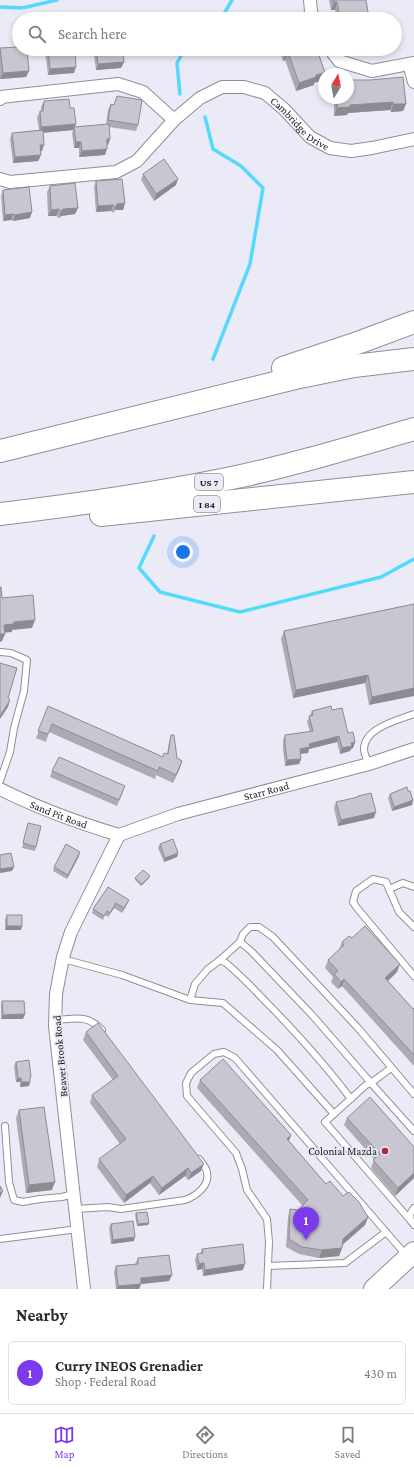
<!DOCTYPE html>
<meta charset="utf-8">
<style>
body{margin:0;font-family:"Crimson Pro",serif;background:#f7f7f7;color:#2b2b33}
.compass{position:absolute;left:318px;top:68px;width:36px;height:36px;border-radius:50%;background:#fff;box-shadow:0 2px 6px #0003;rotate:10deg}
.you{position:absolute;left:183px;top:552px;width:14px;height:14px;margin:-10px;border:3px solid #fff;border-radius:50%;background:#1a73e8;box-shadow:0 0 0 6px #1a73e833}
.badge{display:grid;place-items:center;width:26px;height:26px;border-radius:50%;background:#7c3aed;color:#fff;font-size:13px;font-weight:700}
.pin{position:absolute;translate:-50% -33px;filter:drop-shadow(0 1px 2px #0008)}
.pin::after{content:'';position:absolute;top:21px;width:14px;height:12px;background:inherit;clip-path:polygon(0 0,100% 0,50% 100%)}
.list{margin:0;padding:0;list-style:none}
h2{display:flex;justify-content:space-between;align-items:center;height:52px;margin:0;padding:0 16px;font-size:17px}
h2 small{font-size:13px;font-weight:400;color:#7c7c81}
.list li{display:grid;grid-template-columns:26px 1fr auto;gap:12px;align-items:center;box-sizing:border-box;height:64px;margin:0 8px 8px;padding:0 8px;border:1px solid #e1e1e2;border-radius:6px}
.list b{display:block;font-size:15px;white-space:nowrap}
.list p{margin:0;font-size:13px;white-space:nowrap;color:#7c7c81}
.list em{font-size:13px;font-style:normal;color:#7c7c81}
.icon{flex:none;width:22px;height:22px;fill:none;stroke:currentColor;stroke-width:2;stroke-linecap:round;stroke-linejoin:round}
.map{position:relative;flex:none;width:414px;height:1289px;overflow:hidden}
.search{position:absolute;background:#fff;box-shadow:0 2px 6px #0003;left:12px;right:12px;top:12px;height:44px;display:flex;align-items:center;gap:10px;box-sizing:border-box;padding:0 14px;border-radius:22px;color:#7c7c81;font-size:15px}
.sheet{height:124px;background:#fff}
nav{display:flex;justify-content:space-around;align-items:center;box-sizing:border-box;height:56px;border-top:1px solid #e1e1e2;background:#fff;font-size:11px;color:#7c7c81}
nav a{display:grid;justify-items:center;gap:2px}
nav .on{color:#7c3aed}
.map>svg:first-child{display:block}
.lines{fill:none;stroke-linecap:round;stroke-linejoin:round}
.stream{stroke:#55d9fc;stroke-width:3.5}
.lane-casing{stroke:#8e8f99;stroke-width:8}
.street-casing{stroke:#8e8f99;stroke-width:14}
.primary-casing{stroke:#8e8f99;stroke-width:22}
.highway-casing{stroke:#8e8f99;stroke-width:24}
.lane{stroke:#fff;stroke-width:6}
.street{stroke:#fff;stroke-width:12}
.primary{stroke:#fff;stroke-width:20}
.highway{stroke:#fff;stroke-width:22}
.wall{fill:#aeaab4}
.shaded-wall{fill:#8d8b92}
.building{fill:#cac6d1;stroke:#8d8b92}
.poi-dot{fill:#b42234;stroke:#ebebf7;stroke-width:1.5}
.labels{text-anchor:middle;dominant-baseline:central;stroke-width:3.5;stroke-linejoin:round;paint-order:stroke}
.shield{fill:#ebebf7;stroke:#595960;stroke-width:1}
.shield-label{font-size:10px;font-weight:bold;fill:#1b1b1f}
.street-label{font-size:11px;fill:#1b1b1f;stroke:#ebebf7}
.poi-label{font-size:11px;fill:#1b1b1f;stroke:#ebebf7;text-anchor:end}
</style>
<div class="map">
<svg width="414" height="1289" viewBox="0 0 414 1289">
<rect width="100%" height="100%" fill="#ebebf7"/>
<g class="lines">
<g class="stream">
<polyline points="0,7 22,8 57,0"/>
<polyline points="221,19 232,0"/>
<polyline points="180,94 177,63 185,49"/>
<polyline points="205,117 213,149 241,166 263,188 250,264 213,359"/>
<polyline points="154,536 139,568 160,592 240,612 381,577 414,559"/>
</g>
<g class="lane-casing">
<g id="lane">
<polyline points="0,652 11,653 27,660 24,691 14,728 10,752 0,781"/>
<path d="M369,764C367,760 364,754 364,749C364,728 398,720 414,714"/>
<polyline points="389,889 403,883 414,887"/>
<polyline points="414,927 399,912 386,882 373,879 356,891 353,902 357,908 414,976"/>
<polyline points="240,942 243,934 250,927 259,927 273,937 358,1028 414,1094"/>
<polyline points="63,959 122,975 190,1000 223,1003 277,1050 334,1114"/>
<polyline points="220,960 240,942 251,951 313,1016 371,1083 391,1068"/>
<path d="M190,1000L195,984L208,969L220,960L226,963C243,977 257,993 272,1008C300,1037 327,1067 351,1099"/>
<path d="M55,1020C75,1019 87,1014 102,1030"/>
<polyline points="5,1126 9,1182 14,1200 23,1202 40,1199 62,1197 74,1194"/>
<polyline points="414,1208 410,1214 411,1221 414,1225"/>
<path d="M76,1209L108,1207L121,1209L185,1200C196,1196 210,1186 207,1172C206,1167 202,1163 199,1159"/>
<polyline points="411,1221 325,1122 366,1085 371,1083 414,1131"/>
<polyline points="0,1239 78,1229"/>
<polyline points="268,1266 345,1263 386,1232"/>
<polyline points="267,1289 269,1242 267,1219 247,1190 242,1169 236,1153 187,1096 186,1083 191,1073 214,1054 224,1052 235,1058 406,1255"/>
</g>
</g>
<g class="street-casing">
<g id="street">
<polyline points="310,0 311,11 314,19"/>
<polyline points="330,49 339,61 372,71 414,63"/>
<polyline points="409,64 414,82"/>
<polyline points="0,99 1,97 118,84 143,92 174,120"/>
<path id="s1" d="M0,179L10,182L116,172L137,161L174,120L200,98L222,87H244L265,93L284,109L310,137L330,148L351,151L372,148L414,139"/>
<path id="s2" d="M0,789C38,808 79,823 119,835"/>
<path id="s3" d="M119,835L178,814L369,764L414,749"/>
<polyline points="84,1289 55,1026 56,994 63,957 71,932 119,835"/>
</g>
</g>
<g class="primary-casing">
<polyline id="primary" points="374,1289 414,1252"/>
</g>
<g class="highway-casing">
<g id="highway">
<polyline points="283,368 352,345 414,322"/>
<polyline points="0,451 295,378 354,366 414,359"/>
<path d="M0,514C76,505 152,494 227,479C290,466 352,447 414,429"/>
<polyline points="101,515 414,482"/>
</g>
</g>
<use href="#lane" class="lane"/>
<use href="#street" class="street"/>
<use href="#primary" class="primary"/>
<use href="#highway" class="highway"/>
</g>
<g class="wall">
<polygon points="329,0 366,0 369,18 372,19 336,19 335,10 331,10"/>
<polygon points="0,48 29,71 26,77 0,79"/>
<polygon points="46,49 75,49 74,73 48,75 45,50"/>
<polygon points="93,49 123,49 124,62 121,68 96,70"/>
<polygon points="279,49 317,49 325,73 322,80 314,83 314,85 296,91 285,60 283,61"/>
<polygon points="117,96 138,125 136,131 109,127 108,145 107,145 105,155 79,157 79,148 74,148 72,133 73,130 43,133 42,151 40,151 41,155 38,161 13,163 10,139 12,133 39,130 37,117 40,111 41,111 41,107 44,101 70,108 75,127 106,124 108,110 111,104 114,105"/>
<polygon points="334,98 348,98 406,104 403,111 391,112 390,110 348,113 347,115 334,116"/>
<polygon points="143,174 176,185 154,201 141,180"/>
<polygon points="96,181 125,203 123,210 115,210 113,213 111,211 96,212 94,187"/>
<polygon points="50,186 78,208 75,214 61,216 59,218 56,216 48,216 47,192"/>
<polygon points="3,190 30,218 13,221 11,220 3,221 1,196"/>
<polygon points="414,604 369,705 365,683 293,698 281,639 284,631"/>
<polygon points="48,706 163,757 167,754 169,742 171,735 177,758 182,761 173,783 156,775 155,779 49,732 46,742 36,738"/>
<polygon points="332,710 355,742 353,748 351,749 350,751 340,754 337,742 309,749 308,753 300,754 301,759 299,764 285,766 283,749 283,740 285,735 310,732 307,722 312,711"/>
<polygon points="52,771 123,792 117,806 50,777"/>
<polygon points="408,791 413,800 412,805 392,811 388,798 390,794"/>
<polygon points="358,796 374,818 338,826 334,808 336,802 357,798"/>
<polygon points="28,823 36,847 35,851 22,848"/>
<polygon points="160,844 178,853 177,857 164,862 158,848"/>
<polygon points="79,856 67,879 53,871 54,867"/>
<polygon points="150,876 149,878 141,886 135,880 135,878"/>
<polygon points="108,887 127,904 122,913 114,908 108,917 105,915 103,920 92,913 93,909"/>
<polygon points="7,915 21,930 5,930 5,919"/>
<polygon points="352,938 397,972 388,981 413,1009 414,1008 414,1066 342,986 338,989 331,982 333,977 325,968 328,960 339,950 342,942"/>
<polygon points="2,1001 25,1014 23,1019 1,1019 1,1006"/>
<polygon points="86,1032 201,1171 188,1180 185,1176 159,1195 150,1183 124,1203 97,1167 99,1159 120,1144 90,1103 92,1095 113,1080 83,1040"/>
<polygon points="16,1062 30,1079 30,1082 29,1086 20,1087 20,1082 16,1082 14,1066"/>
<polygon points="200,1080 291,1135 289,1141 326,1184 343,1196 368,1217 365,1225 342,1245 342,1248 339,1256 319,1258 299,1254 286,1247 288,1217 290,1209 298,1210 302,1205 197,1088"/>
<polygon points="19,1110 52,1190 26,1193 16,1118"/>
<polygon points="347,1118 414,1147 414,1178 395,1196 371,1168 374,1159 344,1125"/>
<polygon points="136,1213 148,1225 137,1226 135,1215"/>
<polygon points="111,1224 134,1241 111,1244 109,1228"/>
<polygon points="202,1249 243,1270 203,1276 202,1269 197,1270 195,1260 197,1254 200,1254"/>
<polygon points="138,1258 172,1275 169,1281 141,1284 139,1289 116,1289 114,1272 116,1266 135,1264"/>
</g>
<g class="shaded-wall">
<polygon points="334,2 337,2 335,10 331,10"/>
<polygon points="288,52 285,60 283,61 286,53"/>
<polygon points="124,62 121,68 96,70 98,64"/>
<polygon points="76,67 74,73 48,75 50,69"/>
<polygon points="29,71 26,77 0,79 3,73"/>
<polygon points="325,73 322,80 314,83 314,85 296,91 299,83 316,75"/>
<polygon points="393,102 390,110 348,113 347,115 334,116 337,108 350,105"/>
<polygon points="393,104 406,104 403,111 391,112"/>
<polygon points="76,124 73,130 39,133 41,127"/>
<polygon points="107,139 110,139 108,145 105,145"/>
<polygon points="76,142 81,142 79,148 74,148"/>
<polygon points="40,145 44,145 42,151 38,151"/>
<polygon points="107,149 105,155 79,157 82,151"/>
<polygon points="41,155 38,161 13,163 15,157"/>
<polygon points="178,179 176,185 154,201 156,194"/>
<polygon points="125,203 123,210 115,210 113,213 117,204"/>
<polygon points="113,205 111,211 96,212 98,206"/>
<polygon points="78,208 75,214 61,216 59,218 61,212 63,209"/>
<polygon points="59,209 56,216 48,216 51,210"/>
<polygon points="32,212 30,218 13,221 15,215"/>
<polygon points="13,214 11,220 3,221 5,215"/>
<polygon points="35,620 32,628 12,630 12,632 1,633 4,625 14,622"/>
<polygon points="0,634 5,634 2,641 0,642"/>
<polygon points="368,675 365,683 293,698 296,690"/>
<polygon points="414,688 414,696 369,705 372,697"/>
<polygon points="10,700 8,707 0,719 0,716"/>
<polygon points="339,736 337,742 309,749 308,753 298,754 300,749 309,744"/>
<polygon points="355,742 353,748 351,749 350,751 340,754 342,748 351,743"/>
<polygon points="301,759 299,764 285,766 287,760"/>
<polygon points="182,761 180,768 173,783 176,775"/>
<polygon points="413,800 412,805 392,811 394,807"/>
<polygon points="376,812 374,818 338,826 341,820"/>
<polygon points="80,852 79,856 67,879 68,875"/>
<polygon points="178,853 177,857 164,862 165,858"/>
<polygon points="14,867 12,871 0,873 0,869"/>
<polygon points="150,876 149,878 141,886 142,884"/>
<polygon points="129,900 127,904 122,913 124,908"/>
<polygon points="116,903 114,908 108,917 110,913"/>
<polygon points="7,926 22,926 21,930 5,930"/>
<polygon points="400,964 397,972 382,986 385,978"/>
<polygon points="344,979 342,986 338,989 341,982"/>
<polygon points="25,1014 23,1019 1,1019 3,1015"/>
<polygon points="18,1078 21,1078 20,1082 16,1082"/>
<polygon points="22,1082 30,1082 29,1086 20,1087"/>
<polygon points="291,1135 288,1143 287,1139"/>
<polygon points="204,1164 201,1171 188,1180 191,1173"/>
<polygon points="188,1168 185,1176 159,1195 162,1188"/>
<polygon points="414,1173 414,1178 395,1196 398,1188"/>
<polygon points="153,1176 150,1183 124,1203 126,1195"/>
<polygon points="55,1182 52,1190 26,1193 29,1185"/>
<polygon points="3,1191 0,1198 0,1193"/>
<polygon points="368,1217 365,1225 340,1247 343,1239"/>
<polygon points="149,1223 148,1225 137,1226 138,1224"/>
<polygon points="135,1237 134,1241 111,1244 113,1240"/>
<polygon points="342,1248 339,1256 319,1258 322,1250"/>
<polygon points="204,1263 202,1269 197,1270 199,1264"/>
<polygon points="245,1264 243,1270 203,1276 205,1270"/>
<polygon points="172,1275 169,1281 141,1284 139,1289 117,1289 118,1286 141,1278"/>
</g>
<g class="building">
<polygon points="333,0 366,0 369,18 371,18 372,19 340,19 337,2 334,2"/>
<polygon points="304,12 307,19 281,19"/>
<polygon points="19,47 19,49 27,49 29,71 3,73 0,48"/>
<polygon points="48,49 75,49 76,67 50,69"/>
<polygon points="96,49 123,49 124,62 98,64"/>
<polygon points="284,49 317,49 325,73 316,75 316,77 299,83 288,52 286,53"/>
<polygon points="403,77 406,104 393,104 393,102 350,105 350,107 337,108 337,98 348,98 348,80 370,80"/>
<polygon points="117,96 142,100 138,125 108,120 111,104 114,105"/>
<polygon points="69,99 70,108 74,108 76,124 41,127 40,111 43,111 44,101"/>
<polygon points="109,124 110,139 107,139 107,149 82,151 81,142 76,142 74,127"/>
<polygon points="43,130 44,145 40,145 41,155 15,157 12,133"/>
<polygon points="164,159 178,179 156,194 143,174"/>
<polygon points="122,179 125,203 117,204 116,207 113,205 98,206 96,181"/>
<polygon points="75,183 78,208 63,209 61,212 59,209 51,210 50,186"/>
<polygon points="29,187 32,212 15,215 13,214 5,215 3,190"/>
<polygon points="0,587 1,587 2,598 33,595 35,620 14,622 14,624 4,625 5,634 0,634"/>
<polygon points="414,604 414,688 372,697 368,675 296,690 284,631"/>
<polygon points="0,663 17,668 8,698 10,700 0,716"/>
<polygon points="48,706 163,757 164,753 168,754 171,735 174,735 177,758 182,761 176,775 159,767 158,771 52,724 48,734 38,731"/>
<polygon points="331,706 332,710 342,708 348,733 353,732 355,742 351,743 352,746 342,748 339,736 309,744 310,747 300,749 301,759 287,760 285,744 285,735 313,731 309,716 313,715 312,711"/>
<polygon points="59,757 125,786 119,800 52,771"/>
<polygon points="407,787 408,791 410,791 413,800 394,807 390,794"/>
<polygon points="371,793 376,812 341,820 336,802 358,797 358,796"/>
<polygon points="28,823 41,826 36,847 23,843"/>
<polygon points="173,839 178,853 165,858 160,844"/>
<polygon points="66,844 80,852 68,875 54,867"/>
<polygon points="11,853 14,867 0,869 0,855"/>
<polygon points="143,870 150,876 142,884 135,878"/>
<polygon points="108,887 129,900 124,908 116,903 110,913 107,911 104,916 93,909"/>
<rect x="7" y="915" width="15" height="11"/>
<polygon points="365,926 400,964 385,978 413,1009 414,1008 414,1055 344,979 341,982 334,974 338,971 328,960 344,945 342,942 349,936 352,938"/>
<polygon points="2,1001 24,1001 25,1014 3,1015"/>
<polygon points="98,1023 204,1164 191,1173 188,1168 162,1188 153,1176 126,1195 99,1159 126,1139 92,1095 118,1076 86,1032"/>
<polygon points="223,1059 291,1135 287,1139 326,1184 330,1181 343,1196 349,1192 359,1202 368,1217 343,1239 342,1248 322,1250 302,1247 289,1239 290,1209 298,1210 308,1200 200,1080"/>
<polygon points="29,1060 31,1077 30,1077 30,1082 22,1082 21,1078 18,1078 16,1062"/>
<polygon points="370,1097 414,1147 414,1173 398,1188 373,1160 380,1154 347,1118"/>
<polygon points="44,1107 55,1182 29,1185 19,1110"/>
<polygon points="0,1186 3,1191 0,1193"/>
<polygon points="147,1212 149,1223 138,1224 136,1213"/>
<polygon points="133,1221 135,1237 113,1240 111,1224"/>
<polygon points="243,1244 245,1264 205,1270 204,1263 199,1264 197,1254 203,1253 202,1249"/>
<polygon points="169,1255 172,1275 141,1278 141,1284 118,1286 116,1266 138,1264 138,1258"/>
</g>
<circle class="poi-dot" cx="385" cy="1151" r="4"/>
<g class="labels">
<g class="shield">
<rect x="195" y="474" width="28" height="16" rx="3"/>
<rect x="194" y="496" width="26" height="16" rx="3"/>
</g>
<g class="shield-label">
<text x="209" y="482">US 7</text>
<text x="207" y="504">I 84</text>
</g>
<g class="street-label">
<text stroke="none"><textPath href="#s1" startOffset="345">Cambridge Drive</textPath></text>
<text stroke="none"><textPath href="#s3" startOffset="154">Starr Road</textPath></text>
<text stroke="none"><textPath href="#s2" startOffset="64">Sand Pit Road</textPath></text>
<text transform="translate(60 1056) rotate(-95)">Beaver Brook Road</text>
</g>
<g class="poi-label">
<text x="377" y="1151">Colonial Mazda</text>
</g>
</g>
</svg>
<svg class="compass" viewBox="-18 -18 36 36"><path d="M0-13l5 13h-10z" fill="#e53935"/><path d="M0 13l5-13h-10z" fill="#7c7c81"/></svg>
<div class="you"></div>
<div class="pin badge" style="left:306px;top:1240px">1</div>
<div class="search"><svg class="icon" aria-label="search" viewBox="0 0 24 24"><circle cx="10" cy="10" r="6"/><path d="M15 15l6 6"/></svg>Search here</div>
</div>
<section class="sheet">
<h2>Nearby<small></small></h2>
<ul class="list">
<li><span class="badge">1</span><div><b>Curry INEOS Grenadier</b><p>Shop · Federal Road</p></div><em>430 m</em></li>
</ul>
</section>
<nav>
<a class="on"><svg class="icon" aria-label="map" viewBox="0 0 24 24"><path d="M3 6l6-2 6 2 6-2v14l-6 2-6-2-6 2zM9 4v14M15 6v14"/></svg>Map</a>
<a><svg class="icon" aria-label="directions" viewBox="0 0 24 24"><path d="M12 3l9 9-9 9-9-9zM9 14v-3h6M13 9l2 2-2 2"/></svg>Directions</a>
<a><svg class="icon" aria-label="saved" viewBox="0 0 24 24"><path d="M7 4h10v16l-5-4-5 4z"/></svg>Saved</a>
</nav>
